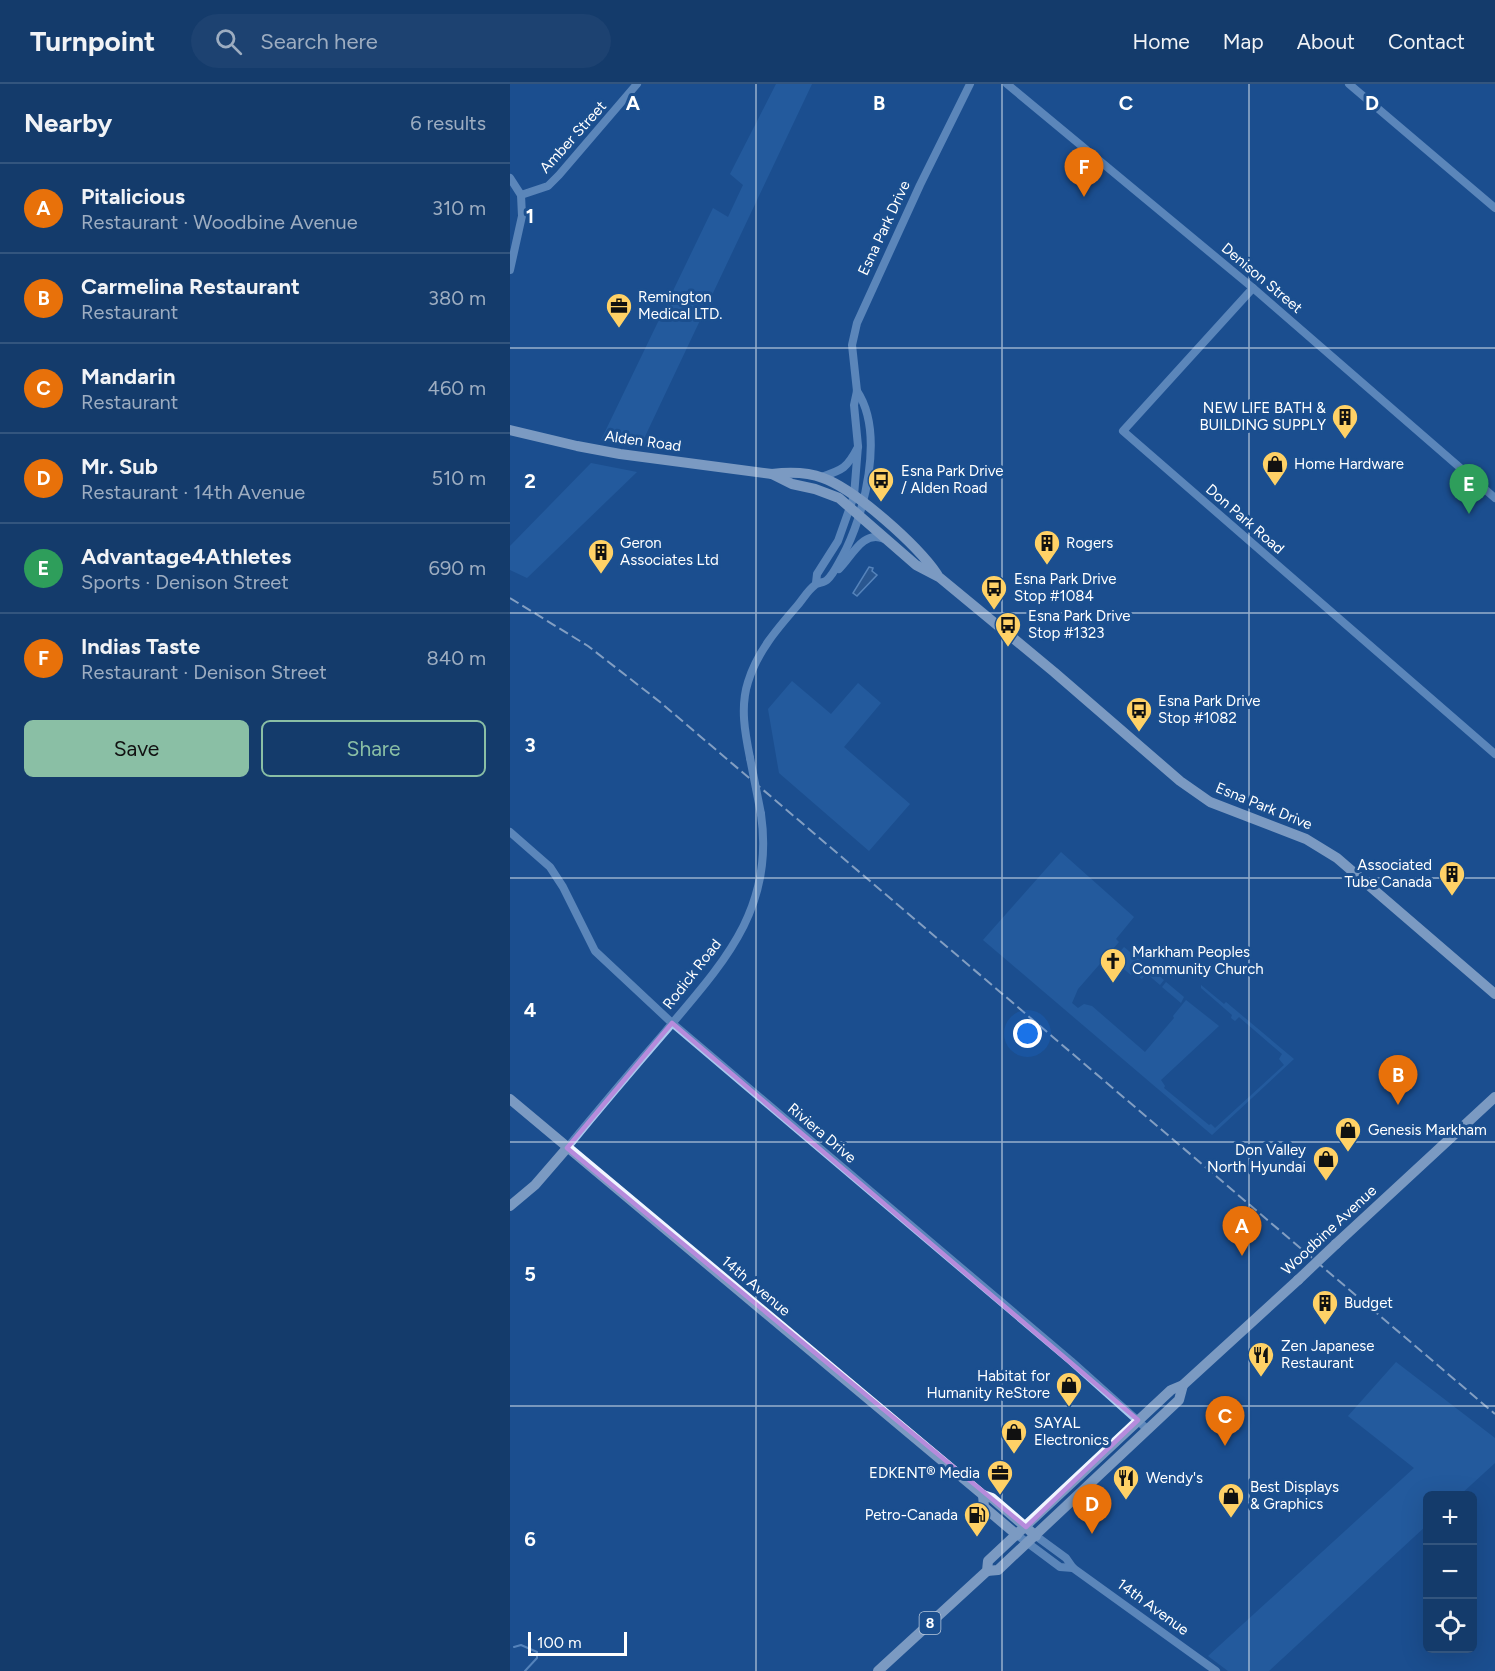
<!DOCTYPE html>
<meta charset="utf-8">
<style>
body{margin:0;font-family:Figtree,sans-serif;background:#1d4271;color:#f1f3f6}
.controls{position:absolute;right:18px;bottom:18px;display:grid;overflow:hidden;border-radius:9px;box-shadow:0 6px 24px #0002}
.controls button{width:54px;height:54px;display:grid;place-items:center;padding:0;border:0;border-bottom:2px solid #33557e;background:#143b6b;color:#f1f3f6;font:30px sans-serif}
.scale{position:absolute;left:18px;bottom:15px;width:99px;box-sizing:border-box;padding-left:6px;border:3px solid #fff;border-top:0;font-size:16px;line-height:21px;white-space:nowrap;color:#fff;-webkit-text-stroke:4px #1b4f8f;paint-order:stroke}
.you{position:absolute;left:518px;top:950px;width:21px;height:21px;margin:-15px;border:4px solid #fff;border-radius:50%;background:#1a73e8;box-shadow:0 0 0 9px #1a73e833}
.badge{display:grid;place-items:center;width:39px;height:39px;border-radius:50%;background:#8abfa5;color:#fff;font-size:20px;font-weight:700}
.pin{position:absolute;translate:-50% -50px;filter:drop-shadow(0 2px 3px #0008)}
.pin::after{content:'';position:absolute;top:32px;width:21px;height:18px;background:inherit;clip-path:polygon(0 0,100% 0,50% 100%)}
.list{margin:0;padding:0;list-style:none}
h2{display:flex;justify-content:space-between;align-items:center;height:78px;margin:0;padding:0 24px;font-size:26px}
h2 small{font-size:20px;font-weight:400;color:#9dadc1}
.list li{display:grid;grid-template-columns:39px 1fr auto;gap:18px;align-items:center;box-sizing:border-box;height:90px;padding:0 24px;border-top:2px solid #33557e}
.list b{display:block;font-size:22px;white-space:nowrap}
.list p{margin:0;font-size:20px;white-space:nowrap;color:#9dadc1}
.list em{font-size:20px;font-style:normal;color:#9dadc1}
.actions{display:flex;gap:12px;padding:18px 24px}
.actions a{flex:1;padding:14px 0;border:2px solid #8abfa5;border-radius:9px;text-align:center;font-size:21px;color:#8abfa5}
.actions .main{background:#8abfa5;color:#111}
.icon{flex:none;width:33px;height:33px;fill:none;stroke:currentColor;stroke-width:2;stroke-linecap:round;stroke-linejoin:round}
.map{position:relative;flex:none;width:985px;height:1587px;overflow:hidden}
header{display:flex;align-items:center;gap:36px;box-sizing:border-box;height:84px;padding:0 30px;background:#143b6b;border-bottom:2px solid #33557e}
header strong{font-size:28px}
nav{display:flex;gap:33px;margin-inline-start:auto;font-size:21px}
.search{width:420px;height:54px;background:#1d4271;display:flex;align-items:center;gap:15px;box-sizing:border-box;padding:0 21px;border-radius:33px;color:#9dadc1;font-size:22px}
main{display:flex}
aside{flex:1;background:#143b6b}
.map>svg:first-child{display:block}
.green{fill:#2e69ad}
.water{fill:#3c6290;stroke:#9cc4f0;stroke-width:1.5}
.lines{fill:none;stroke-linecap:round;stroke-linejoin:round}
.stream{stroke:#9cc4f0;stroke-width:2}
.minor{stroke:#a9c9ee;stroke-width:8}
.major{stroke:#f0f6ff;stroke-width:10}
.rail{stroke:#fff;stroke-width:2;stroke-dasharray:10 4.5;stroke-linecap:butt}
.minor-bridge{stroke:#a9c9ee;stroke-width:8}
.major-bridge{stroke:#f0f6ff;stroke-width:10}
.marked{fill:none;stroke:#b68bdc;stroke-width:4.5;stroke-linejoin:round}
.grid{fill:none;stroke:#fff;stroke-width:1.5;stroke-opacity:0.55}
.labels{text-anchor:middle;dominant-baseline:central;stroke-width:6;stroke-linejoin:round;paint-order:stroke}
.shield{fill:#1b4f8f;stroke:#bbcadd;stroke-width:1.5}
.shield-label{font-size:14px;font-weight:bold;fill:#fff}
.street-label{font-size:15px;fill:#fff;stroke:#1b4f8f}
.poi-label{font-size:15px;fill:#fff;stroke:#1b4f8f;text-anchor:start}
.grid-label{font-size:20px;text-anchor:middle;font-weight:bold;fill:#fff;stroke:#1b4f8f;stroke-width:6;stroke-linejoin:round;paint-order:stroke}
</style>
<header>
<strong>Turnpoint</strong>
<div class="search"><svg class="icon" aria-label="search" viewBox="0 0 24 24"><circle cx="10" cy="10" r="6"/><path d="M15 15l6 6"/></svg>Search here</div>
<nav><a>Home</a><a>Map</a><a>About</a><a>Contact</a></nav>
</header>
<main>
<aside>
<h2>Nearby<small>6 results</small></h2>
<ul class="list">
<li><span class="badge" style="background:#e8710a">A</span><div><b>Pitalicious</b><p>Restaurant · Woodbine Avenue</p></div><em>310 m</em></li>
<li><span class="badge" style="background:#e8710a">B</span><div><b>Carmelina Restaurant</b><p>Restaurant</p></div><em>380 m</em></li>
<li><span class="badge" style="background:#e8710a">C</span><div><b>Mandarin</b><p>Restaurant</p></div><em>460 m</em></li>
<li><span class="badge" style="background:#e8710a">D</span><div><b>Mr. Sub</b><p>Restaurant · 14th Avenue</p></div><em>510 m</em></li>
<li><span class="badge" style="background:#2e9e5b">E</span><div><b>Advantage4Athletes</b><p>Sports · Denison Street</p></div><em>690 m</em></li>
<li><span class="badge" style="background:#e8710a">F</span><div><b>Indias Taste</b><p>Restaurant · Denison Street</p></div><em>840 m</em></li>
</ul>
<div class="actions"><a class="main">Save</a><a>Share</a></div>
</aside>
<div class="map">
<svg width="985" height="1587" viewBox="0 0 985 1587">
<rect width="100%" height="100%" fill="#1b4f8f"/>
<g class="green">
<polygon points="266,0 302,0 130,363 91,356 203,124 218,133 233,101 220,90"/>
<polygon points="81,379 127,388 17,494 0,486 0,462"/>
<polygon points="282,597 321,630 348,599 371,619 334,663 400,720 359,767 269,689 258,625"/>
<polygon points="551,768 624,833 606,855 609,858 568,905 562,919 568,924 574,920 582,922 635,968 664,934 663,932 676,916 709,942 651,996 655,1002 654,1004 699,1041 701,1040 705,1044 774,981 769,975 772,970 729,933 725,937 721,934 722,931 691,904 691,901 714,920 716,918 784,975 702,1051 473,856"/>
<polygon points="614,863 632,878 621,891 603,876"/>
<polygon points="637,881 654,896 650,901 636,889 632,895 628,892"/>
<polygon points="656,898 674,913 671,919 652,903"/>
<polygon points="886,1278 985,1354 985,1379 950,1411 918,1412 917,1441 759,1587 718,1587 698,1572 904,1384 838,1332"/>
</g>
<polygon class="water" points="359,483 363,484 362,487 367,491 347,512 343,509"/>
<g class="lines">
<polyline class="stream" points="4,1563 11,1561 27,1568 27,1574 15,1587"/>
<g class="minor">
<polyline points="497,0 743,204 985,414"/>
<polyline points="839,0 985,124"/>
<polyline points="0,94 11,111 12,132 0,186"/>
<polyline points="11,111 38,102 49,91 127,0"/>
<polyline points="743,204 613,347 985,670"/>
<path d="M311,393C333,386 337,384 348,363"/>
<path d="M329,485C341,474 353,445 374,455"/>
<polyline points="306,499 307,490 328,457 344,412 348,362 344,321 347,307 342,261 347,239 410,101 460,0"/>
<path d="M240,674C235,649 230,623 238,598C247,568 267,545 287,522C293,515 298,506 305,501C308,498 314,499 317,496C323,491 328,480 332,473C355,431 375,349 347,307"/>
<polyline points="0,748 40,783 53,803 85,867 162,939 561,1277 637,1345"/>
<path d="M57,1064C89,1025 122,986 155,948C212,880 265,826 251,730"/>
<polyline points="507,1451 550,1483 563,1484"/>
<polyline points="526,1452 556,1474 563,1484 706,1587"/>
</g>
<g class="major">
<path d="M0,346L67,362L110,370L262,390C279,388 297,388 313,394C346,406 407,461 427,490"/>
<polyline points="262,390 282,400 305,405 329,414 406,481 429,493 544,588 670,697 700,718 796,755 827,774 985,910"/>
<polyline points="0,1015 473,1411 482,1414 526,1452"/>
<polyline points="0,1122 25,1101 57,1064"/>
<polyline points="826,1160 985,1013"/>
<polyline points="473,1411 474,1423 507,1451"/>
<polyline points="477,1487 488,1486 669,1316 673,1301"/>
<polyline points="368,1587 477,1487 478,1477 661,1306 673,1301 788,1196"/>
</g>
<polyline class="rail" points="0,514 78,562 150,618 985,1330"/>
<polyline class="minor-bridge" points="240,674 251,730"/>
<polyline class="major-bridge" points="788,1196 826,1160"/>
</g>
<path d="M0 0H985V1587H0ZM162,939L628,1336L516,1443L57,1064Z" fill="#1b4f8f" fill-opacity=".55" fill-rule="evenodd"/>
<path class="marked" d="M162,939L628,1336L516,1443L57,1064Z"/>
<path class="grid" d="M246,0V1587M492,0V1587M739,0V1587M0,264H985M0,529H985M0,794H985M0,1058H985M0,1322H985"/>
<defs>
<g id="office-pin" transform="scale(1.35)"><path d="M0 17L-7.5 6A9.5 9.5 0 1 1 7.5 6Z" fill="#ffd166" stroke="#1b4f8f"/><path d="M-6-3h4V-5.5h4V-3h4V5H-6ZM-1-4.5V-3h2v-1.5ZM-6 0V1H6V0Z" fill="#111"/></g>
<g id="building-pin" transform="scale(1.35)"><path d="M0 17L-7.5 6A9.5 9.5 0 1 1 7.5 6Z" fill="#ffd166" stroke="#1b4f8f"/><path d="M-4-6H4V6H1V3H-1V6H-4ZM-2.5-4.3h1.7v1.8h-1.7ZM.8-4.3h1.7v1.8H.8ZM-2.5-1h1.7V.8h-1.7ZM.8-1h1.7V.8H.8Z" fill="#111"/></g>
<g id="shop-pin" transform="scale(1.35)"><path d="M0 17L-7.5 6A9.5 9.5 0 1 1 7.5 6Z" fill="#ffd166" stroke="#1b4f8f"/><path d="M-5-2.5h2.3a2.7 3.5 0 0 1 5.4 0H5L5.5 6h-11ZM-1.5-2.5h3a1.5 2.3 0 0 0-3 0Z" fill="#111"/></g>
<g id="bus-pin" transform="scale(1.35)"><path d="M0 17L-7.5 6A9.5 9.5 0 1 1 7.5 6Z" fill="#ffd166" stroke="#1b4f8f"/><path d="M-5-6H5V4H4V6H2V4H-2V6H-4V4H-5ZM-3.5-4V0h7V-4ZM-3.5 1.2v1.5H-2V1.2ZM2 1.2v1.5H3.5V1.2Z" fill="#111"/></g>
<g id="church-pin" transform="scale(1.35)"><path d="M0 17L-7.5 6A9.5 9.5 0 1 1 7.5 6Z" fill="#ffd166" stroke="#1b4f8f"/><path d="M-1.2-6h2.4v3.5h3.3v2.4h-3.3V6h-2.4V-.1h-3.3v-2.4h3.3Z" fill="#111"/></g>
<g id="restaurant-pin" transform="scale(1.35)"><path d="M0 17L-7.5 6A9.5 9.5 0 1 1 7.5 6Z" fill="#ffd166" stroke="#1b4f8f"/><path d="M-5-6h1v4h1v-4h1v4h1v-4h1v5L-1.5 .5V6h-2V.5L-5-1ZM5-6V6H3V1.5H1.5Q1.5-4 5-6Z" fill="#111"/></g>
<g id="fuel-pin" transform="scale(1.35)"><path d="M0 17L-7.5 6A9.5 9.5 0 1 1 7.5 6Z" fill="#ffd166" stroke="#1b4f8f"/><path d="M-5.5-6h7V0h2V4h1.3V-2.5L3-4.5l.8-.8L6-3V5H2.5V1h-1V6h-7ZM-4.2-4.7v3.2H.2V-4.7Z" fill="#111"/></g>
</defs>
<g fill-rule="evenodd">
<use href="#office-pin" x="109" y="222"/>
<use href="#building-pin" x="835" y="333"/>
<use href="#shop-pin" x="765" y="380"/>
<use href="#bus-pin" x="371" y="396"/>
<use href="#building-pin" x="537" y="459"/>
<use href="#building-pin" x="91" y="468"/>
<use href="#bus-pin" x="484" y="504"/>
<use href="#bus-pin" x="498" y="541"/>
<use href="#bus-pin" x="629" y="626"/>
<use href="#building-pin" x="942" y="790"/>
<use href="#church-pin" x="603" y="877"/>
<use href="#shop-pin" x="838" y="1046"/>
<use href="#shop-pin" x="816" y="1075"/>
<use href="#building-pin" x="815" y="1219"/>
<use href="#restaurant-pin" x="751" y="1271"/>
<use href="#shop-pin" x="559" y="1301"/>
<use href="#shop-pin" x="504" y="1348"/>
<use href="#office-pin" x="490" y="1389"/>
<use href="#restaurant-pin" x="616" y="1394"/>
<use href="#shop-pin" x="721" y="1412"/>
<use href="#fuel-pin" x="467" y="1431"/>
</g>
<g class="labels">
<rect class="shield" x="409.5" y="1528" width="21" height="22" rx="4.5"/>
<g class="shield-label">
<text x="420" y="1539">8</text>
</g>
<g class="street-label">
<text transform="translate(63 53) rotate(-48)">Amber Street</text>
<text transform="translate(374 144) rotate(-65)">Esna Park Drive</text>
<text transform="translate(752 194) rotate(40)">Denison Street</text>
<text transform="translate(133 357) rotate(8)">Alden Road</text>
<text transform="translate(735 435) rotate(41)">Don Park Road</text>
<text transform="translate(754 722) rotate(22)">Esna Park Drive</text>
<text transform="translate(182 890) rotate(-52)">Rodick Road</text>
<text transform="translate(312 1049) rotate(40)">Riviera Drive</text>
<text transform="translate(819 1146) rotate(-43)">Woodbine Avenue</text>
<text transform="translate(246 1202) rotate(40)">14th Avenue</text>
<text transform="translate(643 1523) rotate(36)">14th Avenue</text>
</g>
<g class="poi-label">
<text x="128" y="213">Remington<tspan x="128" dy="17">Medical LTD.</tspan></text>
<text x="816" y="324" text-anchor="end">NEW LIFE BATH &amp;<tspan x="816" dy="17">BUILDING SUPPLY</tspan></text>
<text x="784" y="380">Home Hardware</text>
<text x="391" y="387">Esna Park Drive<tspan x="391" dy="17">/ Alden Road</tspan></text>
<text x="110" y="459">Geron<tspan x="110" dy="17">Associates Ltd</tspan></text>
<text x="556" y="459">Rogers</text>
<text x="504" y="495">Esna Park Drive<tspan x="504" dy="17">Stop #1084</tspan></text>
<text x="518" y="532">Esna Park Drive<tspan x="518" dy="17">Stop #1323</tspan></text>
<text x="648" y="617">Esna Park Drive<tspan x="648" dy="17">Stop #1082</tspan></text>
<text x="922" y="781" text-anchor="end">Associated<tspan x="922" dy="17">Tube Canada</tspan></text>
<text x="622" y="868">Markham Peoples<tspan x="622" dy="17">Community Church</tspan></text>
<text x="858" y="1046">Genesis Markham</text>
<text x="796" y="1066" text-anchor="end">Don Valley<tspan x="796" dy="17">North Hyundai</tspan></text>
<text x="834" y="1219">Budget</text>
<text x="771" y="1262">Zen Japanese<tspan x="771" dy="17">Restaurant</tspan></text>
<text x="540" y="1292" text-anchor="end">Habitat for<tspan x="540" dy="17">Humanity ReStore</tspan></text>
<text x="524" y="1339">SAYAL<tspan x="524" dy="17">Electronics</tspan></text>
<text x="470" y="1389" text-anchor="end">EDKENT® Media</text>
<text x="636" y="1394">Wendy's</text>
<text x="740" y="1403">Best Displays<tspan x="740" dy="17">&amp; Graphics</tspan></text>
<text x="448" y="1431" text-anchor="end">Petro-Canada</text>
</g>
</g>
<g class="grid-label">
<text x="123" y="26">A</text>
<text x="369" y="26">B</text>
<text x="616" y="26">C</text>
<text x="862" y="26">D</text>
<text x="20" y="139">1</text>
<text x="20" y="404">2</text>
<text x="20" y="668">3</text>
<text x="20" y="933">4</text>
<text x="20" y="1197">5</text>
<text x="20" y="1462">6</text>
</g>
</svg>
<div class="controls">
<button>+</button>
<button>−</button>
<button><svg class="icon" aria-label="locate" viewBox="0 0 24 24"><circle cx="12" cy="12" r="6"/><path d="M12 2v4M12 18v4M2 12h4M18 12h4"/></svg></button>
</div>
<div class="scale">100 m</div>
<div class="you"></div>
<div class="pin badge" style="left:732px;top:1172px;background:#e8710a">A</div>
<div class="pin badge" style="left:888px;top:1021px;background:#e8710a">B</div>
<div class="pin badge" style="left:715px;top:1362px;background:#e8710a">C</div>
<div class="pin badge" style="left:582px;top:1450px;background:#e8710a">D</div>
<div class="pin badge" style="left:959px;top:430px;background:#2e9e5b">E</div>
<div class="pin badge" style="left:574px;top:113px;background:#e8710a">F</div>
</div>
</main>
